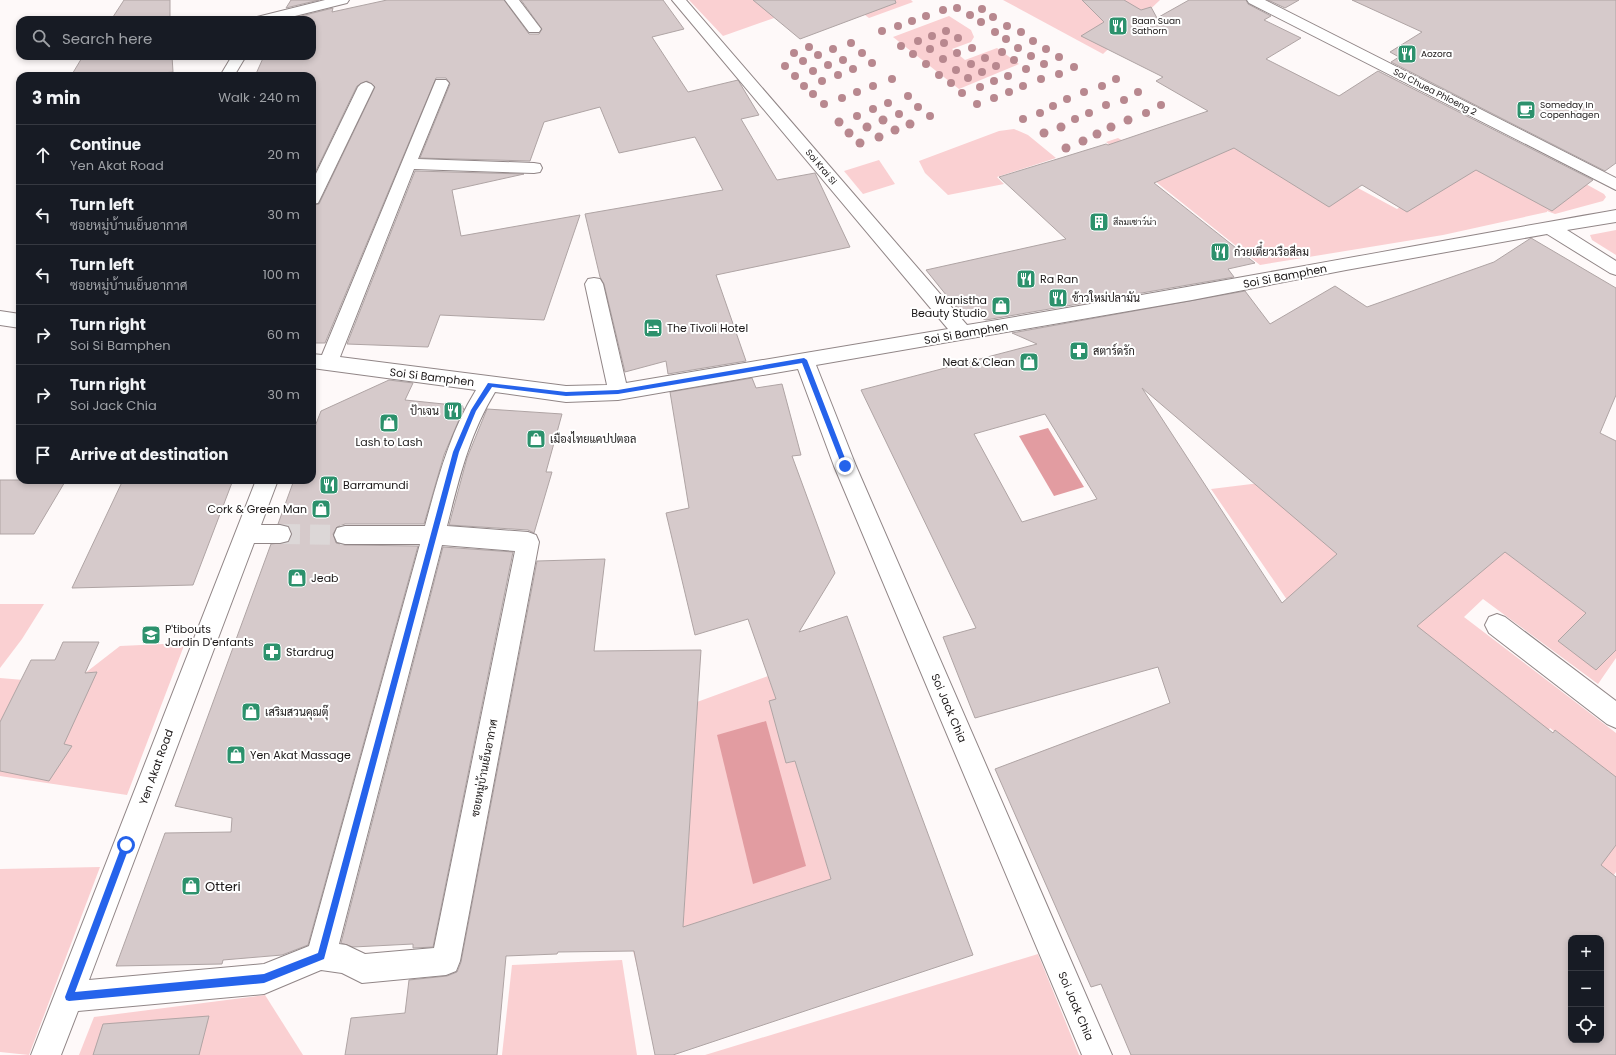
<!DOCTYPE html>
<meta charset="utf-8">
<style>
body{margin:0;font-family:Poppins,Sarabun,sans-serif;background:#242831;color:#f1f3f6}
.controls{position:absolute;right:12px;bottom:12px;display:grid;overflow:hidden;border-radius:8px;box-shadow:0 2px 6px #0003}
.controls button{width:36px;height:36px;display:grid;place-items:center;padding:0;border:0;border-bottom:1px solid #363941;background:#171b24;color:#f1f3f6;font:20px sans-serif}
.stop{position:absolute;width:12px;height:12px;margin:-9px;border:3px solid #2563eb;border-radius:50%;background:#fff}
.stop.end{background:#2563eb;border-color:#fff;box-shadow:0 1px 4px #0008}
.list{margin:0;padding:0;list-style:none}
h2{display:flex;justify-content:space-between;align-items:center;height:52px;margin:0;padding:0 16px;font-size:17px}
h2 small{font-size:13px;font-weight:400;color:#9ea1a6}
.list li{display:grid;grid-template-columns:26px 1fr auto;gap:12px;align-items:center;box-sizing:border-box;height:60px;padding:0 16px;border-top:1px solid #363941}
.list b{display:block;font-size:15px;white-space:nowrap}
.list p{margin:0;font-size:13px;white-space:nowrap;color:#9ea1a6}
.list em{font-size:13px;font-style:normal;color:#9ea1a6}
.icon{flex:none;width:22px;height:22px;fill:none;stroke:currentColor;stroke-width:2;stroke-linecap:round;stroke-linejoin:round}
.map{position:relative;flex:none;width:1616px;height:1055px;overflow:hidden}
.search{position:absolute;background:#171b24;box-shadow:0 2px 6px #0003;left:16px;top:16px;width:300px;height:44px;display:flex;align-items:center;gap:10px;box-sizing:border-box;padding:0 14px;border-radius:12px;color:#9ea1a6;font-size:15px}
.panel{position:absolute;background:#171b24;box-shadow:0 2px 6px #0003;left:16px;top:72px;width:300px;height:412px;border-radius:12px}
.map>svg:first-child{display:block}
.green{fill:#fad0d2}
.water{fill:#e29ca1}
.building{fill:#d6cacb;stroke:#afa4a4;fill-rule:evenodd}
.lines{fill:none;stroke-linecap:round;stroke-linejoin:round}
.minor-tunnel{stroke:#dcd7d7;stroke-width:20;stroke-dasharray:20 10;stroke-linecap:butt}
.minor-casing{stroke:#918687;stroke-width:2}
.minor{fill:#fff;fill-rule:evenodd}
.tree{fill:#b8888f}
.route{fill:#2563eb}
.labels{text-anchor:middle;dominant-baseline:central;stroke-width:4;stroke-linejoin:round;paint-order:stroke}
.far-poi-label{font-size:9px;fill:#1a1616;stroke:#fff;text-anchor:start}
.far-street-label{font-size:9px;fill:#1a1616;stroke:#fff}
.poi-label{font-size:11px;fill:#1a1616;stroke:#fff;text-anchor:start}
.street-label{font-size:11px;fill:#1a1616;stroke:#fff}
.near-poi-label{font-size:13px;fill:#1a1616;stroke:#fff;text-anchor:start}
</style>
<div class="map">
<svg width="1616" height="1055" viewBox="0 0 1616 1055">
<rect width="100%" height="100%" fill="#fef9f9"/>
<g class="green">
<polygon points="689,0 765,0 777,17 723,36"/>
<polygon points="845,0 911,0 913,2 869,18"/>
<polygon points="1003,0 1160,0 1103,54"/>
<polygon points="949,16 971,30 974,37 971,42 952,49 965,60 997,48 1019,64 959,89 893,37"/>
<polygon points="1014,129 1028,135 1056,158 997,177 1004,184 948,195 925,173 919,161 999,131"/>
<polygon points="1118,138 1173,170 1237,144 1356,187 1397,209 1473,163 1584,183 1604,194 1606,197 1603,201 1555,214 1547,211 1547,212 1443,235 1260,265 1106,142"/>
<polygon points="879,160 895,184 863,194 844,171"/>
<polygon points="1616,230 1616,255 1592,240 1590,235"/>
<polygon points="1268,482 1538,513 1616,625 1616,658 1598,684 1483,599 1464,617 1616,733 1616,782 1550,728 1542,738 1366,715 1211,489"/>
<polygon points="0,604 44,604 22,639 0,668"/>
<polygon points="185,643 127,795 0,776 0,678 71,684 120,646"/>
<polygon points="768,676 776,699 787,763 795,761 831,879 705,920 639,975 633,951 635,928 683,927 697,702"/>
<polygon points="1616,833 1616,872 1605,887 1592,868"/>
<polygon points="100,867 29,1055 0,1052 0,869"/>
<polygon points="1038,954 1079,1055 705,1055"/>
<polygon points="622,960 637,1055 502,1055 512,965"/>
<polygon points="265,995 303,1055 79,1055 94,1017"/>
</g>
<g class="water">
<polygon points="1048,428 1084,487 1054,496 1019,436"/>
<polygon points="766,721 806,866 753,884 717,735"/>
</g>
<g class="building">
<polygon points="124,0 170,0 170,20 111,20"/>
<polygon points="291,0 319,0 286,8"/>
<polygon points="387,0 504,0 529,34 539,34 542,29 521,0 663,0 684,29 652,37 688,92 738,80 759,115 741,119 777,180 815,173 850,247 716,275 746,361 668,374 666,361 625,372 604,284 600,277 585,214 723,190 695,137 619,153 600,107 544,122 530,161 420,158 450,84 446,78 436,78 325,343 312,343 312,205 319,204 375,87 367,81 357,86 312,179 312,76 255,76 264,56 312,56 312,20 285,20 333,8 332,12"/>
<polygon points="753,0 895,0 896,3 800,39"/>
<polygon points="1082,0 1124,0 1141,10 1151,7 1157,18 1189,0 1246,0 1248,4 1271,16 1264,20 1301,38 1266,59 1339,96 1378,71 1593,180 1552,211 1476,170 1407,212 1362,185 1329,207 1234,148 1154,183 1255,263 1228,269 1234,277 986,320 955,306 926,270 1066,239 999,177 1106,144 1108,145 1208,111 1156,81 1163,77 1081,36 1104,22"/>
<polygon points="1268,0 1299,0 1285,8"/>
<polygon points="1352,0 1616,0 1616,163 1605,171 1391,62 1399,57 1390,52 1422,32"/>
<polygon points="83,56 172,56 173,72 131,76 71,76"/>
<polygon points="415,171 524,174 452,190 461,236 580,215 544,320 440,315 428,347 347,344"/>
<path d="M1531,238L1616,288V395L1600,433L1616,441V650L1596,670L1558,641L1586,613L1505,552L1417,626L1553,733L1555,730L1616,777V845L1601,865L1616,877V1055H1131L1101,984L1091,987L995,769L1170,703L1158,667L975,718L943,637L976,628L861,390L1037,344L1012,333L1245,291L1270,324L1335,286L1367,307L1494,262ZM1142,388L1337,554L1282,603ZM1045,414L1097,499L1022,522L974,434ZM1571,938H1601V1040H1571Z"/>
<polygon points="752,378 756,388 782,384 801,455 792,456 835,573 799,632 847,616 973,955 673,1055 655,1055 634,951 558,952 557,954 506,956 497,1055 345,1055 351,1018 405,1013 409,980 447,976 457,972 461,962 537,561 605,559 594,651 701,650 683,927 831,879 795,761 786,763 769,701 776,699 748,619 695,635 666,513 689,508 670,392"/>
<polygon points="389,380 413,383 405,400 463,406 462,408 464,408 444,455 424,524 345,524 337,527 333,534 336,543 345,545 418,546 308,945 282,955 223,960 222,964 116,966 165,833 231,832 232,818 175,806 271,544 288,542 292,535 288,526 278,524 294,480 312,480 312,434 321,411"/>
<polygon points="487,409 562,414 546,472 552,472 534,533 528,530 449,525 467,458"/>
<polygon points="0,480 66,480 34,534 0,534"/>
<polygon points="123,480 233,480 193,585 72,588"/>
<polygon points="443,547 513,552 433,947 413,948 413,944 353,947 341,943"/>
<polygon points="63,642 99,642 85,673 97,672 64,744 72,746 49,781 0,771 0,722 31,660 55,660"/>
<polygon points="209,1016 199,1055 93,1055 103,1024"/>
</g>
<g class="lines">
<polyline class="minor-tunnel" points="280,534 345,535"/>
<g class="minor-casing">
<g id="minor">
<polygon points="325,0 349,0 347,3 279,20 255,20 257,17"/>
<polygon points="505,0 519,0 541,29 539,32 529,32"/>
<path d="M672,0H686L967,325C1184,289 1400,248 1616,210V222L1567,230L1616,261V275L1610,273L1547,234L1346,270L1192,300L816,365L856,466L1112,1055H1082L834,466L798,369L618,400L566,402L495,392C469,435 459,479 447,526L528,532L536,535L539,542L460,961L456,971L446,975L362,983L342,973L321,970L264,994L78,1011L61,1055H31L256,480H278L261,525H280L288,527L291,534L288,541L280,543H254L89,980L264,964L309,946L420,544H345L337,542L334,535L337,528L345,526H425C438,478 450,432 476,390L312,368V354L322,355L436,80H446L449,83L418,159L534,163L540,164L542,168L540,172L534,173L414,169L340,357L566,386L607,385L585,284L588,279L594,278L600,279L603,284L626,383L948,329ZM442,545L515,551L434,948L365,954L346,945L339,944Z"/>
<polygon points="1247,0 1265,0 1616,178 1616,190 1249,3"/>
<polygon points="232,56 246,56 234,76 220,76"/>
<polygon points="366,82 371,84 374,87 320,199 318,203 312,204 312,182 358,87 361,84"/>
<polygon points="0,311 20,314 20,328 0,325"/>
<polygon points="1497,614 1505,617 1616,701 1616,728 1607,724 1489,633 1485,625 1489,617"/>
</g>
</g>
<use href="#minor" class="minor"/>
</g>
<g class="tree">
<circle cx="957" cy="8" r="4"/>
<circle cx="982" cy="9" r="4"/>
<circle cx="943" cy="10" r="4"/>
<circle cx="970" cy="15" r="4"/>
<circle cx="926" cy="16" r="4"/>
<circle cx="993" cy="17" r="4"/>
<circle cx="912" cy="21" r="4"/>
<circle cx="981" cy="22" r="4"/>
<circle cx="898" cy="26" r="4"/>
<circle cx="1007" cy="26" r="4"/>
<circle cx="882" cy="31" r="4"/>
<circle cx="946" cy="31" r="4"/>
<circle cx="995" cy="32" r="4"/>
<circle cx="1021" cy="32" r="4"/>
<circle cx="932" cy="36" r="4"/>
<circle cx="958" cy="38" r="4"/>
<circle cx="1006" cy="39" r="4"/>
<circle cx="918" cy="41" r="4"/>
<circle cx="1033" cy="41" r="4"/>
<circle cx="851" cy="43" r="4"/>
<circle cx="944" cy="43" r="4"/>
<circle cx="901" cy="46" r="4"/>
<circle cx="809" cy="47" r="4"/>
<circle cx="972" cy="48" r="4"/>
<circle cx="1018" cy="48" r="4"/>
<circle cx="833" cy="49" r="4"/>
<circle cx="930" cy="49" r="4"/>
<circle cx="1046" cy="49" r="4"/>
<circle cx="1002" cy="52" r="4"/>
<circle cx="794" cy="53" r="4"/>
<circle cx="862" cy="53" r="4"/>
<circle cx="957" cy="53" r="4"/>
<circle cx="913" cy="54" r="4"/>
<circle cx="818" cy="55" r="4"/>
<circle cx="1031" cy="56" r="4"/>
<circle cx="1059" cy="57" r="4"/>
<circle cx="985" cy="58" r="4"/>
<circle cx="943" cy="59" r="4"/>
<circle cx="843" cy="60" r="4"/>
<circle cx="1014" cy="60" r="4"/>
<circle cx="803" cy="61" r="4"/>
<circle cx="872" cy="63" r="4"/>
<circle cx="926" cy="64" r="4"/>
<circle cx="971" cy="64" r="4"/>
<circle cx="1044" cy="64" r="4"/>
<circle cx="828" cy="65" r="4"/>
<circle cx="785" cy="66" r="4"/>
<circle cx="996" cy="66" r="4"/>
<circle cx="1074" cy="67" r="4"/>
<circle cx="853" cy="69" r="4"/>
<circle cx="1026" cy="69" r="4"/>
<circle cx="956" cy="70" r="4"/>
<circle cx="813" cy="71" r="4"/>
<circle cx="982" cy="72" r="4"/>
<circle cx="1059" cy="74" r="4"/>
<circle cx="838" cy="75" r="4"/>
<circle cx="939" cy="75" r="4"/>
<circle cx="795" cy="76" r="4"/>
<circle cx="1008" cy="76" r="4"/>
<circle cx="968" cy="78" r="4"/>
<circle cx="892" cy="79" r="4"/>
<circle cx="1041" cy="79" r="4"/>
<circle cx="1116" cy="79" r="4"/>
<circle cx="822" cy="81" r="4"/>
<circle cx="994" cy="81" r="4"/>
<circle cx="951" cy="83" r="4"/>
<circle cx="804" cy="86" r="4"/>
<circle cx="873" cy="86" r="4"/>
<circle cx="1023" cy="86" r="4"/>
<circle cx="1102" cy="86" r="4"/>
<circle cx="980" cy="87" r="4"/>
<circle cx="857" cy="92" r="4"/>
<circle cx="1009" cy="92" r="4"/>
<circle cx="1084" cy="92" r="4"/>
<circle cx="1138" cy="92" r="4"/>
<circle cx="962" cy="93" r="4"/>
<circle cx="813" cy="94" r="4"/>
<circle cx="908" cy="96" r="4"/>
<circle cx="842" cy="98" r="4"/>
<circle cx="994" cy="98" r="4"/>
<circle cx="1067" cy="99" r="4"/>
<circle cx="1124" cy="100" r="4"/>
<circle cx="888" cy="103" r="4"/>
<circle cx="824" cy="104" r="4"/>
<circle cx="977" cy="104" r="4"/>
<circle cx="1106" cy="105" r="4"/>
<circle cx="1161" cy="105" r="4"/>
<circle cx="1053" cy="106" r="4"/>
<circle cx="918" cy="107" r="4"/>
<circle cx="873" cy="109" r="4"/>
<circle cx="1040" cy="113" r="4"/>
<circle cx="1089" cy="113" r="4"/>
<circle cx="1146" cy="113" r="4"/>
<circle cx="899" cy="114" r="4"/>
<circle cx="857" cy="116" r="4"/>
<circle cx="930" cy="116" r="4"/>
<circle cx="1023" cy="119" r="4"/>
<circle cx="1075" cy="119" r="4"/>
<circle cx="883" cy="120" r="4.5"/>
<circle cx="1128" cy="120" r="4.5"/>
<circle cx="839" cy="122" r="4.5"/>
<circle cx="910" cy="124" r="4.5"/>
<circle cx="867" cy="127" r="4.5"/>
<circle cx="1061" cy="127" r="4.5"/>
<circle cx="1111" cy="127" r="4.5"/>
<circle cx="895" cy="130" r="4.5"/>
<circle cx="849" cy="133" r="4.5"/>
<circle cx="1044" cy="133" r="4.5"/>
<circle cx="1097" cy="134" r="4.5"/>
<circle cx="879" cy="137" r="4.5"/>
<circle cx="1083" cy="141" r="4.5"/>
<circle cx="860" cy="143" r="4.5"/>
<circle cx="1066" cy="148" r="4.5"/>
</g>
<polygon class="route" points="804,358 807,360 848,466 847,468 842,466 802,363 618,394 566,396 492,387 476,411 459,452 324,959 264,983 69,1001 66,1000 65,997 122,845 126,841 130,845 75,992 264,974 318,953 453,452 471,410 488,383 566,392 618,390"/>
<defs>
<g id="restaurant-square" transform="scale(1)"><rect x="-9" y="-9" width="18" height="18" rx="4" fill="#2c916c" stroke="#fff"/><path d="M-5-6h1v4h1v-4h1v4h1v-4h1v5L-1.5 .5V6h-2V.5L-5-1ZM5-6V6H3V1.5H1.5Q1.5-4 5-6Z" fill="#fff"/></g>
<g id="cafe-square" transform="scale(1)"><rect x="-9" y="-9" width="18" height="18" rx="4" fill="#2c916c" stroke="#fff"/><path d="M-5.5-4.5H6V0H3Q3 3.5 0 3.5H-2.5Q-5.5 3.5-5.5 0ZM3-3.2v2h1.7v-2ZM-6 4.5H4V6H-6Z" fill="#fff"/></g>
<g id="building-square" transform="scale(1)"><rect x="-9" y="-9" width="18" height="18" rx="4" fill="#2c916c" stroke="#fff"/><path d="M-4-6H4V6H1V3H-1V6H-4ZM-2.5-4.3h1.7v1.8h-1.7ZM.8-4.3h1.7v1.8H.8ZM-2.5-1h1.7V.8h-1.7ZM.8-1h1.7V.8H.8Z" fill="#fff"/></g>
<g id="shop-square" transform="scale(1)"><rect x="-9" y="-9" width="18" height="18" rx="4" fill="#2c916c" stroke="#fff"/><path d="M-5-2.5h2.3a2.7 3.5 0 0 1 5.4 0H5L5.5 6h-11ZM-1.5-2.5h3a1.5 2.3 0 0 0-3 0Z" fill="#fff"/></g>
<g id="hotel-square" transform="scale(1)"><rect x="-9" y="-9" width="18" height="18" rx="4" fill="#2c916c" stroke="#fff"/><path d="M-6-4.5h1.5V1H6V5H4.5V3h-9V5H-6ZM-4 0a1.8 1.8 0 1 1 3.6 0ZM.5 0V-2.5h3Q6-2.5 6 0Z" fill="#fff"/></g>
<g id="pharmacy-square" transform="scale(1)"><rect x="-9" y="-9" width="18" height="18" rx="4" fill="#2c916c" stroke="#fff"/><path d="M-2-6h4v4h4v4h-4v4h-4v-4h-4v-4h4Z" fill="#fff"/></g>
<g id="school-square" transform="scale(1)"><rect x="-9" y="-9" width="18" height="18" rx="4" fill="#2c916c" stroke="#fff"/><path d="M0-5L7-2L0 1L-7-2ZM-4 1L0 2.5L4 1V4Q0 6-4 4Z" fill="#fff"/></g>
</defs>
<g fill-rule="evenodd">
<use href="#restaurant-square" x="1118" y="26"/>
<use href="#restaurant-square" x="1407" y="54"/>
<use href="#cafe-square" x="1526" y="110"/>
<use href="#building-square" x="1099" y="222"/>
<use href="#restaurant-square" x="1220" y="252"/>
<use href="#restaurant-square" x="1026" y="279"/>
<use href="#restaurant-square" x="1058" y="298"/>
<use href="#shop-square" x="1001" y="306"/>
<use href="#hotel-square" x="653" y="328"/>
<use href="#pharmacy-square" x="1079" y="351"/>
<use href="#shop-square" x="1029" y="362"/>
<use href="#restaurant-square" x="453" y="411"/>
<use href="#shop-square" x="389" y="423"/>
<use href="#shop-square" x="536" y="439"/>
<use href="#restaurant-square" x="329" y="485"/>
<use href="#shop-square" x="321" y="509"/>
<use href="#shop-square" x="297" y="578"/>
<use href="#school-square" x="151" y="635"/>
<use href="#pharmacy-square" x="272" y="652"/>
<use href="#shop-square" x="251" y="712"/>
<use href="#shop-square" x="236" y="755"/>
<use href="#shop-square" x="191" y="886"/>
</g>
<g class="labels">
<g class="far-poi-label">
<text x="1132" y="21">Baan Suan<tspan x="1132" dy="10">Sathorn</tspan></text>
<text x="1421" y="54">Aozora</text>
<text x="1540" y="105">Someday In<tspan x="1540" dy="10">Copenhagen</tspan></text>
<text x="1113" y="222">สีลมเซาว์น่า</text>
</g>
<g class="far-street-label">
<text transform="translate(1435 92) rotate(27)">Soi Chuea Phloeng 2</text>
<text transform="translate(821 167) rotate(50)">Soi Krai Si</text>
</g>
<g class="poi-label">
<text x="1234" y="252">ก๋วยเตี๋ยวเรือสีลม</text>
<text x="1040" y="279">Ra Ran</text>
<text x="1072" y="298">ข้าวใหม่ปลามัน</text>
<text x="987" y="300" text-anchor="end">Wanistha<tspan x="987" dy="13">Beauty Studio</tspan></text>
<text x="667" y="328">The Tivoli Hotel</text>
<text x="1093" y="351">สตาร์ดรัก</text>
<text x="1015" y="362" text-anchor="end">Neat &amp; Clean</text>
<text x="439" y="411" text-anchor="end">ป้าเจน</text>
<text x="550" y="439">เมืองไทยแคปปตอล</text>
<text x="389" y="442" text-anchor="middle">Lash to Lash</text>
<text x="343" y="485">Barramundi</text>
<text x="307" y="509" text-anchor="end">Cork &amp; Green Man</text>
<text x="311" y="578">Jeab</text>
<text x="165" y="629">P'tibouts<tspan x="165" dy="13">Jardin D'enfants</tspan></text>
<text x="286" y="652">Stardrug</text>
<text x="265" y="712">เสริมสวนคุณตุ๊</text>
<text x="250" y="755">Yen Akat Massage</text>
</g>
<g class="street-label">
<text transform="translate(1285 276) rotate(-11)">Soi Si Bamphen</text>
<text transform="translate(966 333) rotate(-10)">Soi Si Bamphen</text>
<text transform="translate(432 377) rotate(7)">Soi Si Bamphen</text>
<text transform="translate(949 708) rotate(67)">Soi Jack Chia</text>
<text transform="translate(156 767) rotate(-70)">Yen Akat Road</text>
<text transform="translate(484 768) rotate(-79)">ซอยหมู่บ้านเย็นอากาศ</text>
<text transform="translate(1076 1006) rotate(67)">Soi Jack Chia</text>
</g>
<g class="near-poi-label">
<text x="205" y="886">Otteri</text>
</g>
</g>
</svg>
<div class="controls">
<button>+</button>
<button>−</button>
<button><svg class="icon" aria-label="locate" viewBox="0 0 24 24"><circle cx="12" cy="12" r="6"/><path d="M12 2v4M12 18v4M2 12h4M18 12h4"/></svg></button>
</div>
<div class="stop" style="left:126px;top:845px"></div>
<div class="stop end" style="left:845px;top:466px"></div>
<div class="search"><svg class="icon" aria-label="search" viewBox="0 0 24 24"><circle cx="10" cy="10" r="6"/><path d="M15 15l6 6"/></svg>Search here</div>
<section class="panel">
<h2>3 min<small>Walk · 240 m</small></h2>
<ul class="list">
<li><svg class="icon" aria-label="ahead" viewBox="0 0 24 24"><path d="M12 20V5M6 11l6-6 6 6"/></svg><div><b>Continue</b><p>Yen Akat Road</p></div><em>20 m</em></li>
<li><svg class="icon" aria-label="left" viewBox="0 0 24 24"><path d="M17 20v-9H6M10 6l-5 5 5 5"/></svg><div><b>Turn left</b><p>ซอยหมู่บ้านเย็นอากาศ</p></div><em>30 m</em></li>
<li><svg class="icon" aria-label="left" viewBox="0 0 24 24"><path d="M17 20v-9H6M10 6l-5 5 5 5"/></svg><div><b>Turn left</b><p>ซอยหมู่บ้านเย็นอากาศ</p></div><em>100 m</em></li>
<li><svg class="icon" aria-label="right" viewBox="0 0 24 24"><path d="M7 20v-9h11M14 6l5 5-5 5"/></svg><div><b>Turn right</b><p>Soi Si Bamphen</p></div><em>60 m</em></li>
<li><svg class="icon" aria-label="right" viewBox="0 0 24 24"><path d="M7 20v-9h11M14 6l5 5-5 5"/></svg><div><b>Turn right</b><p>Soi Jack Chia</p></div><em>30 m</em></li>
<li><svg class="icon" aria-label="arrive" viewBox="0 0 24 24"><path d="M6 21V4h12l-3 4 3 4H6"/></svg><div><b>Arrive at destination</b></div></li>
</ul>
</section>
</div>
